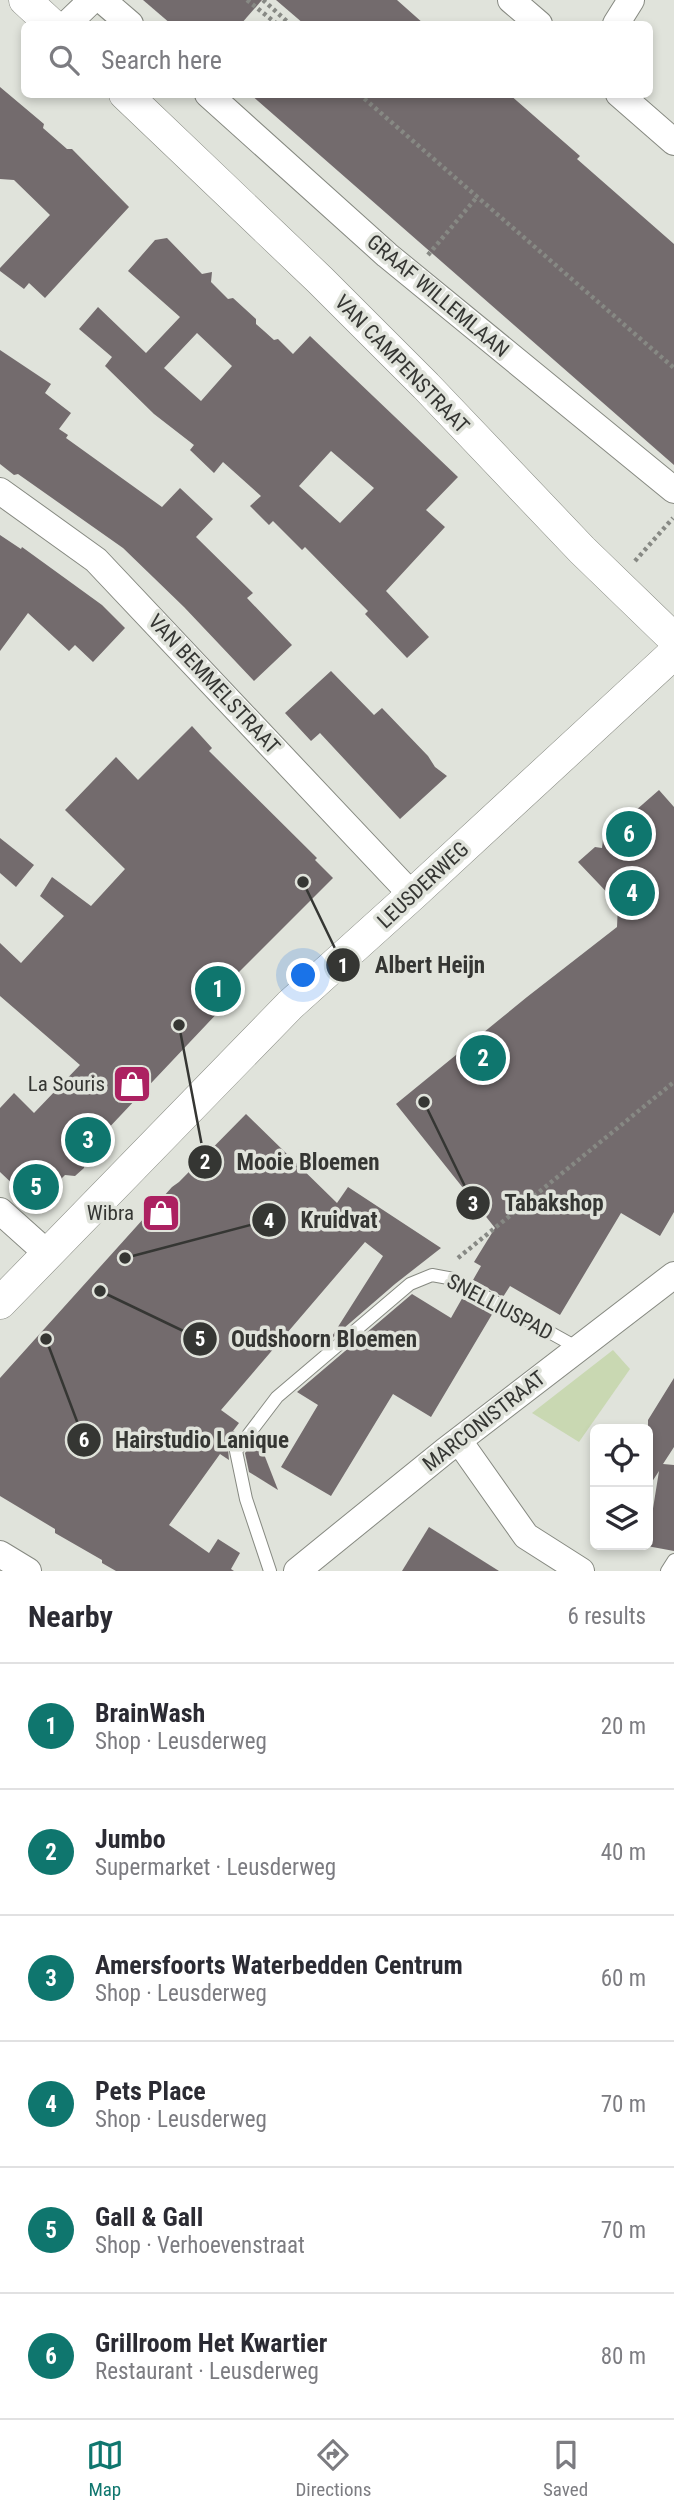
<!DOCTYPE html>
<meta charset="utf-8">
<style>
body{margin:0;font-family:"Roboto Condensed",sans-serif;background:#f7f7f7;color:#2b2b33}
.controls{position:absolute;right:21px;bottom:21px;display:grid;overflow:hidden;border-radius:10px;box-shadow:0 4px 10px #0003}
.controls button{width:63px;height:63px;display:grid;place-items:center;padding:0;border:0;border-bottom:2px solid #e1e1e2;background:#fff;color:#2b2b33;font:35px sans-serif}
.you{position:absolute;left:304px;top:976px;width:24px;height:24px;margin:-18px;border:5px solid #fff;border-radius:50%;background:#1a73e8;box-shadow:0 0 0 10px #1a73e833}
.badge{display:grid;place-items:center;width:46px;height:46px;border-radius:50%;background:#0f766e;color:#fff;font-size:23px;font-weight:700}
.pin{position:absolute;translate:-50% -50%;border:4px solid #fff;box-shadow:0 2px 7px #0006}
.list{margin:0;padding:0;list-style:none}
h2{display:flex;justify-content:space-between;align-items:center;height:91px;margin:0;padding:0 28px;font-size:30px}
h2 small{font-size:23px;font-weight:400;color:#7c7c81}
.list li{display:grid;grid-template-columns:46px 1fr auto;gap:21px;align-items:center;box-sizing:border-box;height:126px;padding:0 28px;border-top:2px solid #e1e1e2}
.list b{display:block;font-size:26px;white-space:nowrap}
.list p{margin:0;font-size:23px;white-space:nowrap;color:#7c7c81}
.list em{font-size:23px;font-style:normal;color:#7c7c81}
.icon{flex:none;width:38px;height:38px;fill:none;stroke:currentColor;stroke-width:2;stroke-linecap:round;stroke-linejoin:round}
.map{position:relative;flex:none;width:674px;height:1571px;overflow:hidden}
.search{position:absolute;background:#fff;box-shadow:0 4px 10px #0003;left:21px;right:21px;top:21px;height:77px;display:flex;align-items:center;gap:18px;box-sizing:border-box;padding:0 24px;border-radius:10px;color:#7c7c81;font-size:26px}
.sheet{height:847px;background:#fff}
nav{display:flex;justify-content:space-around;align-items:center;box-sizing:border-box;height:98px;border-top:2px solid #e1e1e2;background:#fff;font-size:19px;color:#7c7c81}
nav a{display:grid;justify-items:center;gap:4px}
nav .on{color:#0f766e}
.map>svg:first-child{display:block}
.green{fill:#c9d8b2}
.building{fill:#736b6d;fill-rule:evenodd}
.lines{fill:none;stroke-linecap:round;stroke-linejoin:round}
.service-casing{stroke:#868981;stroke-width:14}
.minor-casing{stroke:#868981;stroke-width:28}
.tertiary-casing{stroke:#868981;stroke-width:33}
.path{stroke:#878984;stroke-width:4.5;stroke-dasharray:3.5 3.5;stroke-linecap:butt}
.service{stroke:#fff;stroke-width:12}
.minor{stroke:#fff;stroke-width:26}
.tertiary{stroke:#fff;stroke-width:32}
.labels{text-anchor:middle;dominant-baseline:central;stroke-width:7;stroke-linejoin:round;paint-order:stroke}
.street-label{font-size:21px;fill:#353633;stroke:#e0e3db}
.poi-label{font-size:21px;fill:#353633;stroke:#e0e3db;text-anchor:end}
.leader{fill:none;stroke:#353633;stroke-width:2.5}
.callout-dot{fill:#353633;stroke:#e0e3db;stroke-width:2.5}
.mark-label{font-size:21px;text-anchor:middle;font-weight:bold;fill:#fff}
.callout-label{font-size:23px;text-anchor:middle;font-weight:bold;fill:#353633;stroke:#e0e3db;stroke-width:7;stroke-linejoin:round;paint-order:stroke}
</style>
<div class="map">
<svg width="674" height="1571" viewBox="0 0 674 1571">
<rect width="100%" height="100%" fill="#e0e3db"/>
<polygon class="green" points="613,1350 630,1369 579,1442 532,1413"/>
<g class="building">
<polygon points="143,0 262,0 241,24 171,24"/>
<polygon points="276,0 397,0 424,24 304,24"/>
<polygon points="0,87 44,124 43,128 67,149 72,149 129,207 45,298 29,283 24,289 0,271 0,268 50,215 14,180 0,179"/>
<polygon points="250,94 509,94 541,122 580,156 577,159 674,244 674,465"/>
<path d="M167,238L202,274L212,272L211,282L228,299L233,298L256,319V324L264,331L274,340L278,339L293,354L310,336L458,477L426,510L445,527L386,591L429,637L407,658L365,614L368,611L305,547L302,550L273,521L269,525L250,506L261,496L223,462L214,473L190,450L194,445L154,414L105,366L112,357L79,329L98,307L146,353L180,317L128,271L155,240ZM197,333L232,366L201,401L164,368ZM331,451L374,488L340,523L299,486Z"/>
<polygon points="0,350 51,384 45,393 71,413 59,429 68,435 66,438 162,507 180,488 213,519 196,537 253,593 247,598 292,645 254,681 184,607 123,548 18,474 14,475 0,464"/>
<polygon points="0,535 21,549 22,547 102,605 125,628 93,662 75,645 69,651 28,613 0,651"/>
<polygon points="331,671 374,715 382,708 428,756 435,767 447,776 400,819 320,733 311,741 285,713"/>
<polygon points="192,726 212,748 209,751 317,858 315,860 333,878 231,980 241,988 86,1152 84,1168 75,1176 65,1175 35,1205 0,1172 0,1108 14,1093 34,1113 80,1065 0,996 0,943 21,963 64,916 40,896 52,877 91,906 125,869 65,810 116,757 138,780"/>
<polygon points="659,790 674,807 674,1212 660,1236 621,1213 560,1315 510,1286 503,1297 473,1280 481,1266 474,1262 495,1228 396,1104 527,997 617,927 618,904 578,862 595,847 602,848 603,840 634,816 635,811"/>
<polygon points="0,838 34,865 16,887 0,873"/>
<polygon points="246,1114 337,1203 348,1187 441,1248 395,1284 329,1341 383,1256 365,1242 221,1410 239,1423 233,1431 238,1434 228,1449 229,1460 220,1454 169,1525 209,1553 218,1539 240,1553 231,1569 234,1571 116,1571 102,1563 102,1560 55,1533 55,1529 0,1496 0,1378 172,1187 179,1182"/>
<polygon points="412,1294 451,1318 464,1295 494,1311 431,1417 393,1394 331,1496 281,1467 318,1405 297,1392"/>
<polygon points="674,1378 674,1447 663,1464 674,1465 674,1551 647,1546 659,1471 648,1488 648,1420"/>
<polygon points="253,1443 262,1449 278,1490 249,1472 245,1453"/>
<polygon points="429,1527 499,1571 402,1571"/>
</g>
<g class="lines">
<g class="service-casing">
<g id="service">
<polyline points="270,1571 246,1499 236,1451 277,1397 410,1284 432,1275 454,1279 578,1348"/>
<polyline points="667,1571 674,1560"/>
</g>
</g>
<g class="minor-casing">
<g id="minor">
<polyline points="102,0 130,24"/>
<polyline points="511,0 539,24"/>
<polyline points="67,24 92,0"/>
<polyline points="616,24 631,0"/>
<polyline points="208,94 387,255 674,490"/>
<polyline points="619,94 674,142"/>
<polyline points="0,491 96,560 412,895"/>
<polyline points="0,1211 48,1254"/>
<polyline points="459,1441 526,1536 581,1571"/>
<polyline points="0,1554 28,1571"/>
<polyline points="297,1571 445,1451 674,1275"/>
</g>
</g>
<g class="tertiary-casing">
<g id="tertiary">
<polyline points="25,0 51,24"/>
<polyline points="125,94 320,280 426,386 582,550 674,639"/>
<polyline points="0,1303 290,1005 412,895 674,653"/>
</g>
</g>
<g class="path">
<polyline points="247,0 277,24"/>
<polyline points="263,0 290,24"/>
<polyline points="359,94 674,368"/>
<polyline points="428,255 477,197"/>
<polyline points="635,561 673,518"/>
<polyline points="458,1258 674,1082"/>
</g>
<use href="#service" class="service"/>
<use href="#minor" class="minor"/>
<use href="#tertiary" class="tertiary"/>
</g>
<defs>
<g id="shop-square" transform="scale(2.0125)"><rect x="-9" y="-9" width="18" height="18" rx="4" fill="#ac2161" stroke="#e0e3db"/><path d="M-5-2.5h2.3a2.7 3.5 0 0 1 5.4 0H5L5.5 6h-11ZM-1.5-2.5h3a1.5 2.3 0 0 0-3 0Z" fill="#fff"/></g>
</defs>
<g fill-rule="evenodd">
<use href="#shop-square" x="132" y="1084"/>
<use href="#shop-square" x="161" y="1213"/>
</g>
<g class="labels">
<g class="street-label">
<text transform="translate(438 296) rotate(40)">GRAAF WILLEMLAAN</text>
<text transform="translate(402 364) rotate(46)">VAN CAMPENSTRAAT</text>
<text transform="translate(214 684) rotate(47)">VAN BEMMELSTRAAT</text>
<text transform="translate(423 885) rotate(-43)">LEUSDERWEG</text>
<text transform="translate(500 1307) rotate(28)">SNELLIUSPAD</text>
<text transform="translate(484 1421) rotate(-38)">MARCONISTRAAT</text>
</g>
<g class="poi-label">
<text x="105" y="1084">La Souris</text>
<text x="134" y="1213">Wibra</text>
</g>
</g>
<path class="leader" d="M303 882L343 965M179 1025L205 1162M424 1102L473 1203M125 1258L269 1220M100 1291L200 1339M46 1339L84 1440"/>
<g class="callout-dot">
<circle cx="303" cy="882" r="7"/>
<circle cx="179" cy="1025" r="7"/>
<circle cx="424" cy="1102" r="7"/>
<circle cx="125" cy="1258" r="7"/>
<circle cx="100" cy="1291" r="7"/>
<circle cx="46" cy="1339" r="7"/>
<circle cx="343" cy="965" r="18"/>
<circle cx="205" cy="1162" r="18"/>
<circle cx="473" cy="1203" r="18"/>
<circle cx="269" cy="1220" r="18"/>
<circle cx="200" cy="1339" r="18"/>
<circle cx="84" cy="1440" r="18"/>
</g>
<g class="mark-label">
<text x="343" y="973">1</text>
<text x="205" y="1169">2</text>
<text x="473" y="1211">3</text>
<text x="269" y="1228">4</text>
<text x="200" y="1346">5</text>
<text x="84" y="1447">6</text>
</g>
<g class="callout-label">
<text x="430" y="973">Albert Heijn</text>
<text x="308" y="1170">Mooie Bloemen</text>
<text x="554" y="1211">Tabakshop</text>
<text x="339" y="1228">Kruidvat</text>
<text x="324" y="1347">Oudshoorn Bloemen</text>
<text x="202" y="1448">Hairstudio Lanique</text>
</g>
</svg>
<div class="controls">
<button><svg class="icon" aria-label="locate" viewBox="0 0 24 24"><circle cx="12" cy="12" r="6"/><path d="M12 2v4M12 18v4M2 12h4M18 12h4"/></svg></button>
<button><svg class="icon" aria-label="layers" viewBox="0 0 24 24"><path d="M12 4l9 5-9 5-9-5zM3 14l9 5 9-5"/></svg></button>
</div>
<div class="you"></div>
<div class="pin badge" style="left:218px;top:989px">1</div>
<div class="pin badge" style="left:483px;top:1058px">2</div>
<div class="pin badge" style="left:88px;top:1140px">3</div>
<div class="pin badge" style="left:632px;top:893px">4</div>
<div class="pin badge" style="left:36px;top:1187px">5</div>
<div class="pin badge" style="left:629px;top:834px">6</div>
<div class="search"><svg class="icon" aria-label="search" viewBox="0 0 24 24"><circle cx="10" cy="10" r="6"/><path d="M15 15l6 6"/></svg>Search here</div>
</div>
<section class="sheet">
<h2>Nearby<small>6 results</small></h2>
<ul class="list">
<li><span class="badge">1</span><div><b>BrainWash</b><p>Shop · Leusderweg</p></div><em>20 m</em></li>
<li><span class="badge">2</span><div><b>Jumbo</b><p>Supermarket · Leusderweg</p></div><em>40 m</em></li>
<li><span class="badge">3</span><div><b>Amersfoorts Waterbedden Centrum</b><p>Shop · Leusderweg</p></div><em>60 m</em></li>
<li><span class="badge">4</span><div><b>Pets Place</b><p>Shop · Leusderweg</p></div><em>70 m</em></li>
<li><span class="badge">5</span><div><b>Gall &amp; Gall</b><p>Shop · Verhoevenstraat</p></div><em>70 m</em></li>
<li><span class="badge">6</span><div><b>Grillroom Het Kwartier</b><p>Restaurant · Leusderweg</p></div><em>80 m</em></li>
</ul>
</section>
<nav>
<a class="on"><svg class="icon" aria-label="map" viewBox="0 0 24 24"><path d="M3 6l6-2 6 2 6-2v14l-6 2-6-2-6 2zM9 4v14M15 6v14"/></svg>Map</a>
<a><svg class="icon" aria-label="directions" viewBox="0 0 24 24"><path d="M12 3l9 9-9 9-9-9zM9 14v-3h6M13 9l2 2-2 2"/></svg>Directions</a>
<a><svg class="icon" aria-label="saved" viewBox="0 0 24 24"><path d="M7 4h10v16l-5-4-5 4z"/></svg>Saved</a>
</nav>
